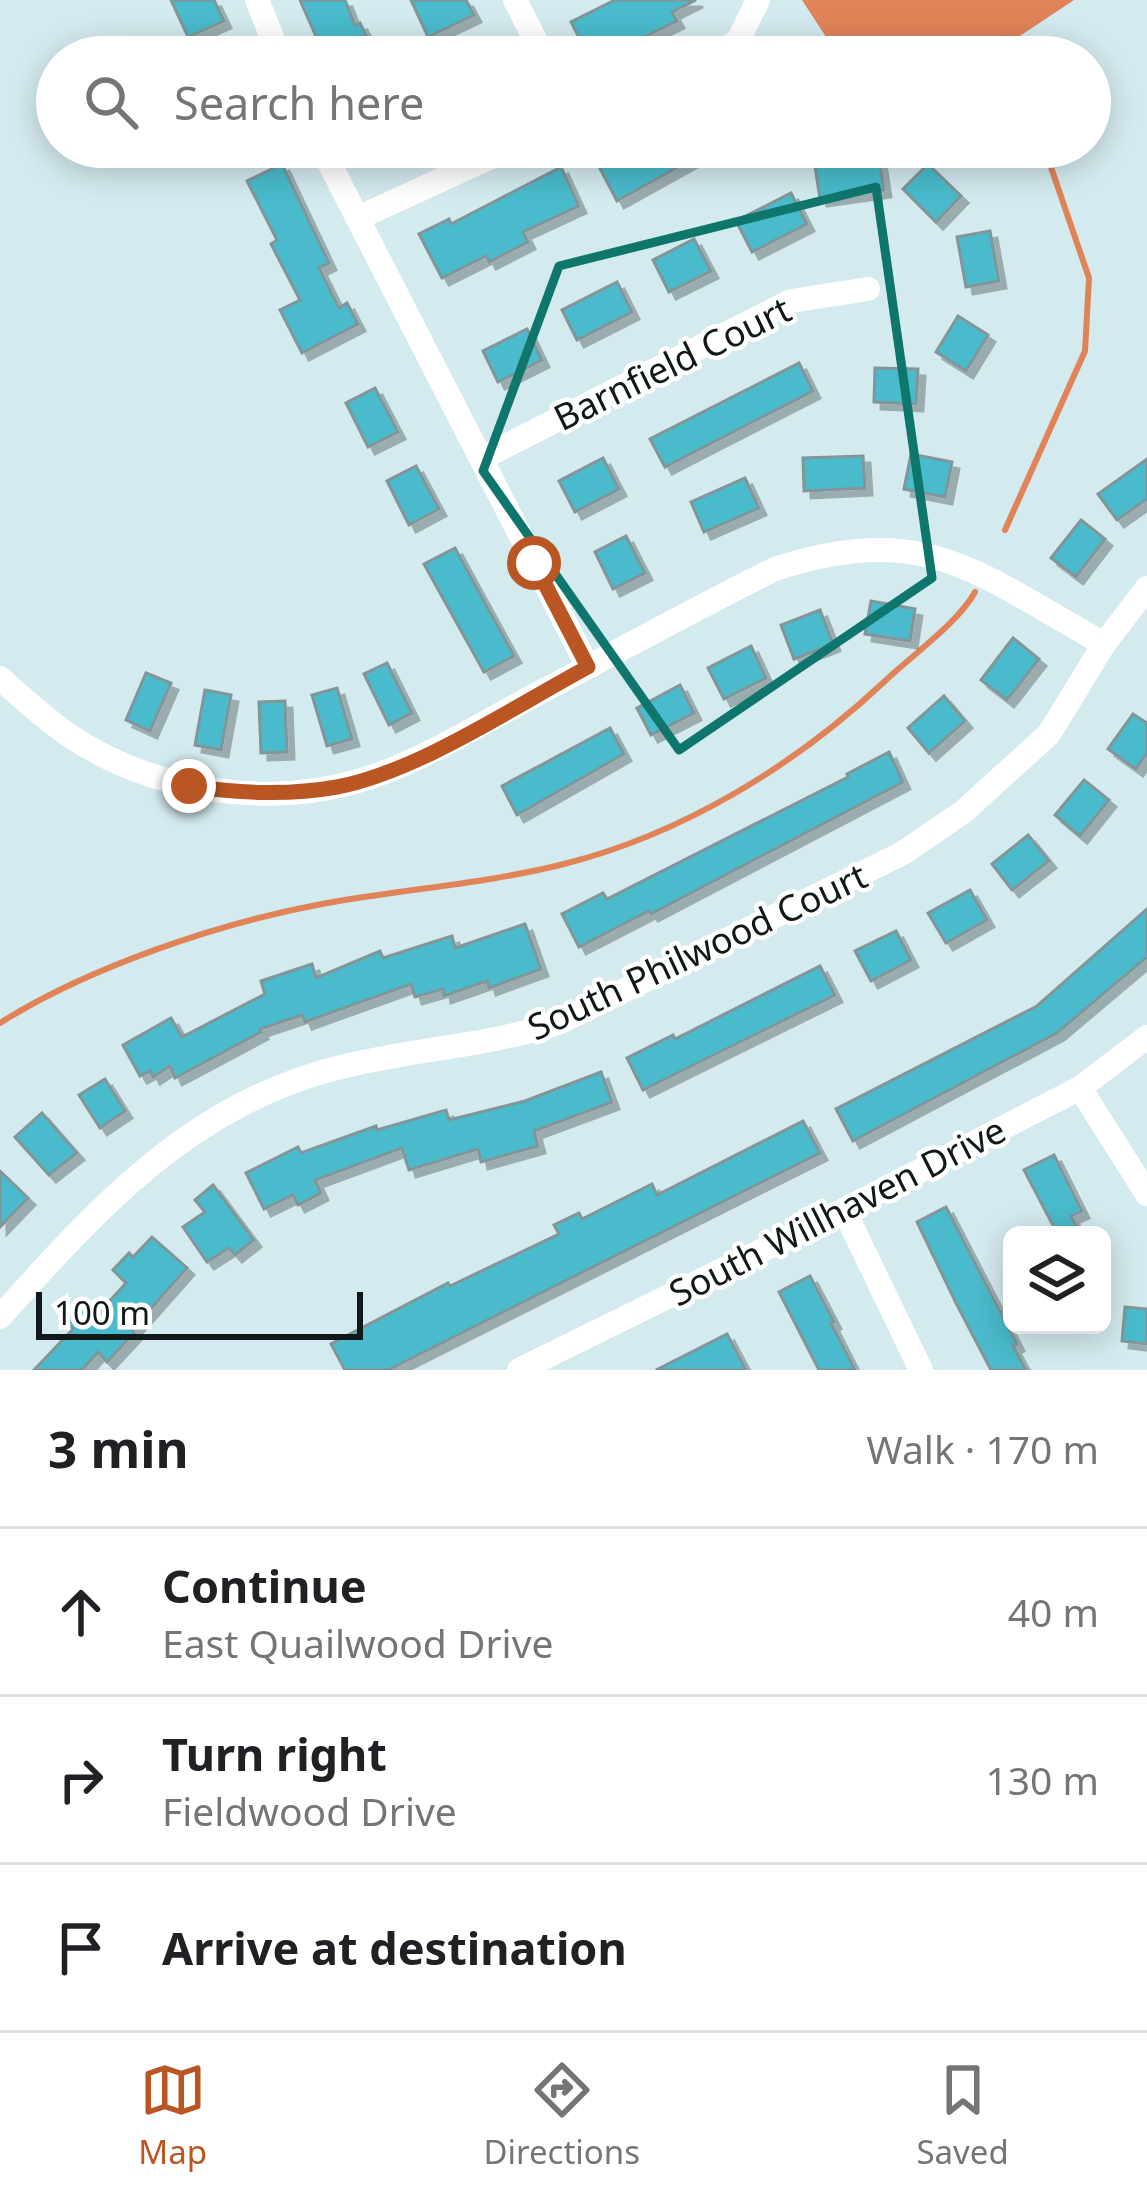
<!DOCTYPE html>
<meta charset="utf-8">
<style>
body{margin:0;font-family:"Noto Sans",sans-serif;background:#f6f6f6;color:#202124}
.controls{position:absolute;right:36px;bottom:36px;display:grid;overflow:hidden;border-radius:18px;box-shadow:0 6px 30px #0003}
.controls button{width:108px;height:108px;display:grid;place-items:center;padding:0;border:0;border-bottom:3px solid #e0e0e0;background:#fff;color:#202124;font:60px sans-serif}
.scale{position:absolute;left:36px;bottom:30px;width:327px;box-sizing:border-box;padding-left:12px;border:6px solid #10181a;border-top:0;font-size:33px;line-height:42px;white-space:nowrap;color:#10181a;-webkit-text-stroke:9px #fff;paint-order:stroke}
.stop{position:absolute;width:36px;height:36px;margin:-27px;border:9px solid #ba5623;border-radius:50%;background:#fff}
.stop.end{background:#ba5623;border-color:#fff;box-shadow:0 3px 12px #0008}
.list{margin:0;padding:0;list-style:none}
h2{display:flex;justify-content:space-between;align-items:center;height:156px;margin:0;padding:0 48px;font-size:51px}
h2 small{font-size:39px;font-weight:400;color:#757577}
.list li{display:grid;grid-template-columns:78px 1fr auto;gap:36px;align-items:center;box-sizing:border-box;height:168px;padding:0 48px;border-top:3px solid #e0e0e0}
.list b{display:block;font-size:45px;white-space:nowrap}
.list p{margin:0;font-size:39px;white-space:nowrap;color:#757577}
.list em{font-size:39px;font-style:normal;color:#757577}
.icon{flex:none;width:66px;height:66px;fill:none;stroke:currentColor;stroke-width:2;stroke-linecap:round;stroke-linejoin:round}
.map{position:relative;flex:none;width:1147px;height:1370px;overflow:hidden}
.search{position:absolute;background:#fff;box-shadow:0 6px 30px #0003;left:36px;right:36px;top:36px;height:132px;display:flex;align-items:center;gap:30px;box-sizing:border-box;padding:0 42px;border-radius:66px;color:#757577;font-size:45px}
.sheet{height:660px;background:#fff}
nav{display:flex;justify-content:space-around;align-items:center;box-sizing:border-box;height:168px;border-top:3px solid #e0e0e0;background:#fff;font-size:33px;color:#757577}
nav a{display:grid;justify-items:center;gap:6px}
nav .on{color:#ba5623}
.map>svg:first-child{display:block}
.water{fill:#e18358}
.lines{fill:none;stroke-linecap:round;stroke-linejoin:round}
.stream{stroke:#e18358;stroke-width:6}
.building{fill:#49bbcc;stroke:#809699;stroke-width:3;filter:url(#shadow)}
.minor{stroke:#fff;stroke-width:24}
.route{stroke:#ba5623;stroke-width:15}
.marked{fill:none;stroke:#0f766e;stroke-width:9;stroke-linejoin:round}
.labels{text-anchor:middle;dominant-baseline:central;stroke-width:9;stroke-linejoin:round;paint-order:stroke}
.street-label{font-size:36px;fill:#10181a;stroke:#fff}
</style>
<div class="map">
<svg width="1147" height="1370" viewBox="0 0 1147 1370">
<defs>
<filter id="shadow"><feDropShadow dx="7" dy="7" stdDeviation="0" flood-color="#0004"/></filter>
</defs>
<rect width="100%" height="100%" fill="#d3eaee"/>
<polygon class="water" points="802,0 1074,0 988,57 839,57"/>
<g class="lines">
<g class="stream">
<polyline points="1005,38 1012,57"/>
<polyline points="1005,530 1085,351 1089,278 1044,147"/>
<path d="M0,1023C89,967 219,923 322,904C403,889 485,884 564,864C683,834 796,765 885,681C910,657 959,622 975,592"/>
</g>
</g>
<g class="building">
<polygon points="171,0 214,0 224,21 188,37"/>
<polygon points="300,0 345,0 355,25 360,23 377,57 325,57"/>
<polygon points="411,0 466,0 474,15 428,37"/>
<polygon points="615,0 696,0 672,12 677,21 602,57 589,57 571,22"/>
<polygon points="608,147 714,147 617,201 593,155"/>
<polygon points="879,158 884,190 820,199 815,166"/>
<polygon points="282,164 329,263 319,268 339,308 347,303 358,324 302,353 280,310 300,300 271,244 277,240 247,181"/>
<polygon points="928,164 961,196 936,222 903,189"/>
<polygon points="561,167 579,206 523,232 528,242 489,262 486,256 442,278 419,234 449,219 451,224"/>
<polygon points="791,193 807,224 752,252 736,221"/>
<polygon points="990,231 999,281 966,287 957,237"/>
<polygon points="694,239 711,271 669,292 653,260"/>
<polygon points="617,282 632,312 577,340 562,310"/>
<polygon points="958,316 988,335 966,371 936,352"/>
<polygon points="527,329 542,360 498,382 483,351"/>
<polygon points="799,363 813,391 665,467 650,439"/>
<polygon points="875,368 918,369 916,404 874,402"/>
<polygon points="375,388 398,432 368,447 346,403"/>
<polygon points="911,454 952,462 945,497 904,489"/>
<polygon points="863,456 865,488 804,491 803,458"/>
<polygon points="603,458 619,489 575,512 559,481"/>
<polygon points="1147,459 1147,499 1117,520 1098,494"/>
<polygon points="416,466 439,509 409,525 387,481"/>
<polygon points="745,478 759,508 704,532 691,502"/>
<polygon points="1081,520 1105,539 1076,577 1051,558"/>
<polygon points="626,536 645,573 613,589 595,552"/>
<polygon points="455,548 514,656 484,672 424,564"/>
<polygon points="871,601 915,609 910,641 865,634"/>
<polygon points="820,610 833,644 794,659 781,625"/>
<polygon points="1013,638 1039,659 1007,700 981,680"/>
<polygon points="751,646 766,678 724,699 708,668"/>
<polygon points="387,663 412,713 389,725 364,674"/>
<polygon points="146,673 171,683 150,731 126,720"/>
<polygon points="680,685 694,713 651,735 637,708"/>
<polygon points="337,688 352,739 327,746 312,695"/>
<polygon points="205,690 231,695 221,750 195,745"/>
<polygon points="944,696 965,721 929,753 908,728"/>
<polygon points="285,701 287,752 261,753 259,702"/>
<polygon points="1133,714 1147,723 1147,753 1136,769 1108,749"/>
<polygon points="610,728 624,754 517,815 502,786"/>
<polygon points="889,752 903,782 651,914 649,911 579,947 562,914 603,893 607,899 848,777 847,774"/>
<polygon points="1084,780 1109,800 1080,836 1055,815"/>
<polygon points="1028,835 1049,861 1012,890 992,864"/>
<polygon points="970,890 987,920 946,943 928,913"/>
<polygon points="1147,909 1147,957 1057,1033 853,1141 836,1109 1037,1006"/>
<polygon points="525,924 541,969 489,988 487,981 444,996 443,989 415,997 411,984 305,1022 302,1015 260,1029 261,1032 175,1078 170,1066 153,1077 150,1071 140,1076 123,1045 171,1018 182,1037 265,994 261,981 312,964 316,978 380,951 383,958 452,936 455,948"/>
<polygon points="896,931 911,960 871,981 855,951"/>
<polygon points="820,966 835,995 643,1090 627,1058 673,1035 675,1039"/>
<polygon points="601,1072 612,1102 534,1131 538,1146 481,1162 478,1149 409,1170 402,1148 315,1180 321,1193 298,1205 293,1195 264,1209 246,1173 298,1147 301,1153 376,1126 377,1130 446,1110 449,1120 525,1101"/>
<polygon points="105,1079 125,1111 100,1128 79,1095"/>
<polygon points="42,1113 77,1153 49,1175 15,1137"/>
<polygon points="803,1121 820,1153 388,1370 345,1370 331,1344 448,1283 450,1286 559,1234 554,1225 579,1213 582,1219 652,1184 657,1195"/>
<polygon points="1054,1155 1082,1211 1071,1216 1081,1235 1058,1235 1024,1170"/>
<polygon points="0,1171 28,1198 0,1227"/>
<polygon points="213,1185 254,1240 235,1255 229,1248 207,1262 183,1227 205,1212 195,1200"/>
<polygon points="946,1207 1017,1344 1013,1346 1026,1370 991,1370 957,1305 917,1222"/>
<polygon points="152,1237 187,1268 132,1330 134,1333 107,1362 98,1352 82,1370 34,1370 73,1329 66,1322 81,1303 95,1317 126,1283 113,1270 129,1253 133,1257"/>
<polygon points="810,1276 834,1322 831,1323 855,1370 819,1370 779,1292"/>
<polygon points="1125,1307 1147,1309 1147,1344 1122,1341"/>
<polygon points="727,1334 746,1370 656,1370"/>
</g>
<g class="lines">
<g class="minor">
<polyline points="257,0 280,57"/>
<polyline points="515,0 544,57"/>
<polyline points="714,57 738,41 758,0"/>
<polyline points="321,147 588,667"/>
<polyline points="358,218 513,147"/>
<polyline points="482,458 791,301 868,289"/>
<path d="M0,678C22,698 45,719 70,736C155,793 272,809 368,778C423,760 474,728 524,701C608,657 690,611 775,569C926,520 977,573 1104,644"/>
<polyline points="1080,1088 1147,1194"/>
<polyline points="844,1210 921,1370"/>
<path d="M0,1317C96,1210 188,1107 333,1069C408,1049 484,1047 558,1023L903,853L963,812L1049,734L1104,644L1147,588"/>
<polyline points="519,1370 844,1210 1080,1088 1147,1037"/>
</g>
</g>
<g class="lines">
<path class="route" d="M189,786C239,793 286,796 337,787C417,772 515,706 588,667L534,563"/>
</g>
<path class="marked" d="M876,187L932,578L679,750L483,471L559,266Z"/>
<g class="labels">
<g class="street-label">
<text transform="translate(672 363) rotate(-26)">Barnfield Court</text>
<text transform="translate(697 951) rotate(-25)">South Philwood Court</text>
<text transform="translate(837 1211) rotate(-27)">South Willhaven Drive</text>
</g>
</g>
</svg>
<div class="controls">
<button><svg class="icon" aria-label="layers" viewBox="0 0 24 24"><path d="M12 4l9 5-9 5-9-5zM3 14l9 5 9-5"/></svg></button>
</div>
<div class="scale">100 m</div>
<div class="stop" style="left:534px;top:563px"></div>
<div class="stop end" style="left:189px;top:786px"></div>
<div class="search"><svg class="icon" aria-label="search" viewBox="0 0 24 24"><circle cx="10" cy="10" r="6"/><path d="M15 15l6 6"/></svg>Search here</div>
</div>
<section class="sheet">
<h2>3 min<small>Walk · 170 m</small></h2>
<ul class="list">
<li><svg class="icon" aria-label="ahead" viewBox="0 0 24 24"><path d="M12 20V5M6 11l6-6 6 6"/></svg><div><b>Continue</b><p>East Quailwood Drive</p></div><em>40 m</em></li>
<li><svg class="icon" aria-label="right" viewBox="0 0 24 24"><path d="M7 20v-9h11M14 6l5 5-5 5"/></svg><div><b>Turn right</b><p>Fieldwood Drive</p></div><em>130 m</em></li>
<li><svg class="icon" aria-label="arrive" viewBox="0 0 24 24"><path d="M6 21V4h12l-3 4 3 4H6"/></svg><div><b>Arrive at destination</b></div></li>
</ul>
</section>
<nav>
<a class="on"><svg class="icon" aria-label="map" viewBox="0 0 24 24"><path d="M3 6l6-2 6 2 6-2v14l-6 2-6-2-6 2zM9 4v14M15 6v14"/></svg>Map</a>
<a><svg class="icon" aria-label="directions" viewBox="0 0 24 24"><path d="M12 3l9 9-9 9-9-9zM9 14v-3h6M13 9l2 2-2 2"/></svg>Directions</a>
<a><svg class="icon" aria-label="saved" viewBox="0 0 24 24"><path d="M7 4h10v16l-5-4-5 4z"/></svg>Saved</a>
</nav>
